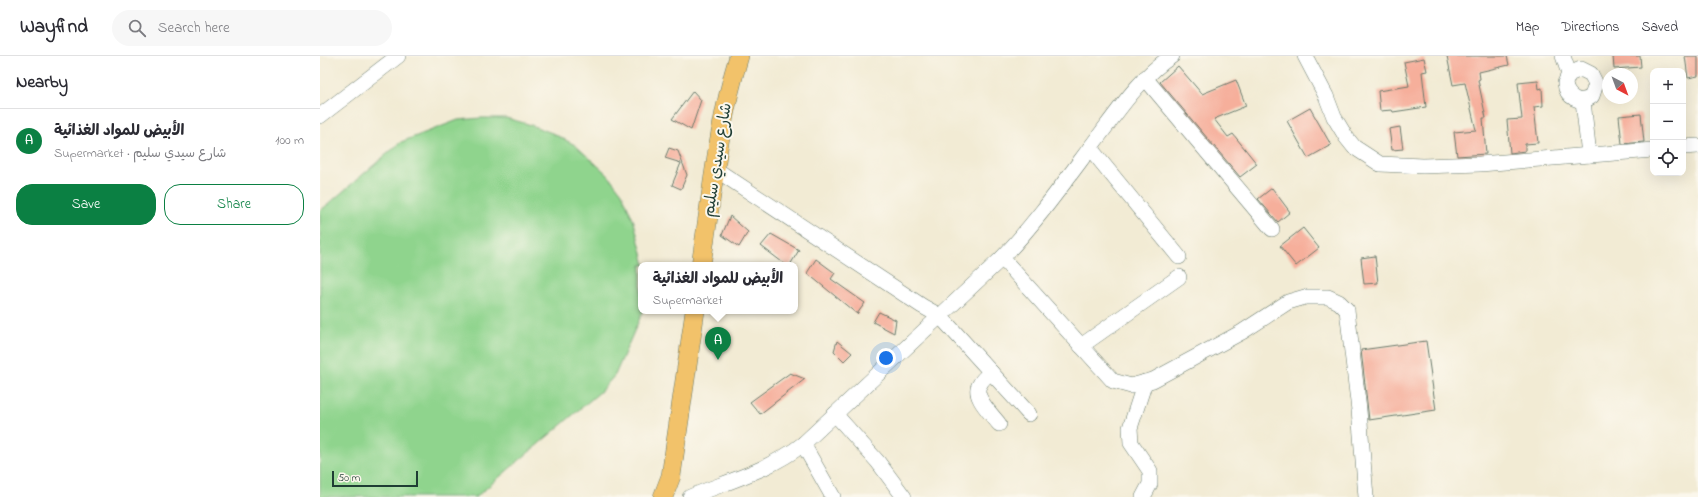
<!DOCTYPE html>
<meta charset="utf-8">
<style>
body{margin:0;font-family:"Indie Flower","Playpen Sans Arabic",sans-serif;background:#f7f7f7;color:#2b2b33}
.controls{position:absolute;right:12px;top:12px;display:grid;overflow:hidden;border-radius:8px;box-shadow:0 4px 16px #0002}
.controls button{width:36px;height:36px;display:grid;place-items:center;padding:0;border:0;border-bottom:1px solid #e1e1e2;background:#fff;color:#2b2b33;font:20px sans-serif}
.compass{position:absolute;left:1282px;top:12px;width:36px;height:36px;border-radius:50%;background:#fff;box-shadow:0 4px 16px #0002;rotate:139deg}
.scale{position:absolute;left:12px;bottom:10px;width:86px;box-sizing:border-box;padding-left:4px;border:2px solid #1f3d34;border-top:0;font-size:11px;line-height:14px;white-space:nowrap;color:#1f3d34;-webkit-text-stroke:3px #fbf7ec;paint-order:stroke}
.you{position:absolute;left:566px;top:302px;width:14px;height:14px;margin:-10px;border:3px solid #fff;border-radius:50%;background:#1a73e8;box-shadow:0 0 0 6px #1a73e833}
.badge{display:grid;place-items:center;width:26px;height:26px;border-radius:50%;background:#0b8043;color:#fff;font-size:13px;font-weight:700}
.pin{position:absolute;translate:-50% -33px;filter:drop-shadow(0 1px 2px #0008)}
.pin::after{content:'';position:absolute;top:21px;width:14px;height:12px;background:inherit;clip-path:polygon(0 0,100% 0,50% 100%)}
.popup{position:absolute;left:318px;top:206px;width:160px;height:52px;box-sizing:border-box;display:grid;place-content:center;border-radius:8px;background:#fff;filter:drop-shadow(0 1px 3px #0005);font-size:13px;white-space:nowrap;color:#7c7c81}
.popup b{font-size:15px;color:#2b2b33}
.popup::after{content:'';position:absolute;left:50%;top:100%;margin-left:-8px;border:8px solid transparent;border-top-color:#fff}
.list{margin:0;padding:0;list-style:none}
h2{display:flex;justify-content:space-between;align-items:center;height:52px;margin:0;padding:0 16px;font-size:17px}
h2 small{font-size:13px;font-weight:400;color:#7c7c81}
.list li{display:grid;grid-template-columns:26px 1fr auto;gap:12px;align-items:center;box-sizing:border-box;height:64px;padding:0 16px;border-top:1px solid #e1e1e2}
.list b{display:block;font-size:15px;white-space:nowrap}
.list p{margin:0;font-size:13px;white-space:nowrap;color:#7c7c81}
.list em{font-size:13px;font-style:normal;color:#7c7c81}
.actions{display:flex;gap:8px;padding:12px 16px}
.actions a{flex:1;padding:9px 0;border:1px solid #0b8043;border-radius:16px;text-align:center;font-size:14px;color:#0b8043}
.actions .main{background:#0b8043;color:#fff}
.icon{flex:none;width:22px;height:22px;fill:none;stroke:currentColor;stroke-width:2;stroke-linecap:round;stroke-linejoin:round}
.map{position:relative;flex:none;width:1378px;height:441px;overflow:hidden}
header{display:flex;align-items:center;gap:24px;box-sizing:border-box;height:56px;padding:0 20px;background:#fff;border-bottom:1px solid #e1e1e2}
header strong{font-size:19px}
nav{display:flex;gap:22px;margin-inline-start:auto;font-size:14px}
.search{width:280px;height:36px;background:#f7f7f7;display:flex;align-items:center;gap:10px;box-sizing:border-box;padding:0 14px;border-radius:22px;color:#7c7c81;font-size:15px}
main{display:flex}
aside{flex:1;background:#fff}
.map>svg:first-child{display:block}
.green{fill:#8fd48d;stroke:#578860}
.building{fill:#f6af9b}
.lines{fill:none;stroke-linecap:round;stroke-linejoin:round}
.minor-casing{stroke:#697a6c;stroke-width:16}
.major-casing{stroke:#697a6c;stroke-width:20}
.minor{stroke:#fff;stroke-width:15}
.major{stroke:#f2c26a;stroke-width:19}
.labels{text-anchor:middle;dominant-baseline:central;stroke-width:4;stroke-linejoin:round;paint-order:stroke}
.street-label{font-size:16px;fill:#1f3d34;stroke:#fbf7ec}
</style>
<header>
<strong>Wayfind</strong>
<div class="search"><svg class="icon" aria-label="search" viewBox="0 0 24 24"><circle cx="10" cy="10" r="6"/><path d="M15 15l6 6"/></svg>Search here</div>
<nav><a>Map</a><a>Directions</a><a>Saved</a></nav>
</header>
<main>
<aside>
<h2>Nearby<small></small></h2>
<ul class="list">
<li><span class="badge">A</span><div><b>الأبيض للمواد الغذائية</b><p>Supermarket · شارع سيدي سليم</p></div><em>100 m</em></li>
</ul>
<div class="actions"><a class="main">Save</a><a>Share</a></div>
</aside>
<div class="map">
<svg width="1378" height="441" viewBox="0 0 1378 441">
<rect width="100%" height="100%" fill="#fbf7ec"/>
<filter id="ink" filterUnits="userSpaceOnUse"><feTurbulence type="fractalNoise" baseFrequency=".025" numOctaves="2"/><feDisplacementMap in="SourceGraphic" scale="8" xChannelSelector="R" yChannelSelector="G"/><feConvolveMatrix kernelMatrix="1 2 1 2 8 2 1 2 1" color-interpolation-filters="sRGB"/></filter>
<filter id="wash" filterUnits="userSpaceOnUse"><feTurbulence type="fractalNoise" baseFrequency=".012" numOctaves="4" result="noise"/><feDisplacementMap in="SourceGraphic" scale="16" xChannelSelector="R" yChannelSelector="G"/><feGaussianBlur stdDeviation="0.9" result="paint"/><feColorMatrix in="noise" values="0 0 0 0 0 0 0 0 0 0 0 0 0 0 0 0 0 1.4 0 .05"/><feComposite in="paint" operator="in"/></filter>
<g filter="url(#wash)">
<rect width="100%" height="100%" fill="#f2ebd4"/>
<polygon class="green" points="161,62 186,62 208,68 232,77 255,89 288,119 302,137 314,166 325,209 321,209 321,255 323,255 295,319 280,336 156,441 0,441 0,155 81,86 138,64"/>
<g id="blocks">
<g class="building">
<polygon points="1127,0 1187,0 1189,9 1159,16 1160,23 1158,24 1166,62 1163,62 1166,98 1137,100 1134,76 1156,74 1145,27 1133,29"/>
<polygon points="1293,0 1320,0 1321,11 1294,13"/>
<polygon points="1365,0 1378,0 1378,20 1368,22"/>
<polygon points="1104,2 1107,15 1102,16 1106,51 1073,56 1072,54 1060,55 1058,35 1089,30 1084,6"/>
<polygon points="858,10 882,38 916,24 926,50 894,63 908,81 913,78 937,108 920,121 840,26"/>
<polygon points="1218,25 1219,33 1222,32 1223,50 1214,51 1218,87 1205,88 1205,95 1190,97 1187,64 1202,63 1198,27"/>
<polygon points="373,35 381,44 371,74 352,63"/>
<polygon points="990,52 1011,89 988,102 967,65"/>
<polygon points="1321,58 1324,86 1302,88 1299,60"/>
<polygon points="1080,71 1083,93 1072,94 1069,73"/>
<polygon points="349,92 358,95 367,119 361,133 352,129 361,107 345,102"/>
<polygon points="952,132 970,156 958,166 938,143"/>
<polygon points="410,160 428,176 419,191 402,179"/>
<polygon points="983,172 999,192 976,210 960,190"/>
<polygon points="451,178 479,194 470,209 466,209 441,190"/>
<polygon points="1055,200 1058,227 1044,228 1041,202"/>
<polygon points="496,203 515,217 511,223 545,247 537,258 487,217"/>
<polygon points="559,256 576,264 574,277 553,266"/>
<polygon points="517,285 532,297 524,305 514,295"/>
<polygon points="1106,285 1116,354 1049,364 1041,294"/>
<polygon points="470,317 485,323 440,358 430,346"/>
</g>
</g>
</g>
<g filter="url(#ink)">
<use href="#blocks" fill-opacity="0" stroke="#697a6c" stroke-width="1"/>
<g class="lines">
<g class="minor-casing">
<g id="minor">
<polyline points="985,0 1006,40 1014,61 1026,81 1034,91 1060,108 1103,110 1160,108 1333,94"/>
<path d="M1243,0L1249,18L1245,27C1246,41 1260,50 1272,40L1276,28L1271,18L1261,13L1249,18"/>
<polyline points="825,22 952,173"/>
<polyline points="1263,45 1269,99"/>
<polyline points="0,60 78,0"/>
<polyline points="1363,91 1378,90"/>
<polyline points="770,92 859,201"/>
<polyline points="395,113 602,250 620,260 709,358"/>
<polyline points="682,202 793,325 811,330 833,324 922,276 968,246 985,241 1008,241 1019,246 1027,254 1039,354 1046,441"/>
<polyline points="761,290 859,221"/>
<path d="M671,316C667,320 662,323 660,328C651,340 672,358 679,368"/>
<polyline points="515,358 558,406 584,441"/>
<polyline points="483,388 513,441"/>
<path d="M370,441C408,425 450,414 483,388L682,202C719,163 750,118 782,76C802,49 824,18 852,0"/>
<polyline points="823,441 830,428 830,415 811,387 810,372 825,326"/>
</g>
</g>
<g class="major-casing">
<g id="major">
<path d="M381,209C392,139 398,68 419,0"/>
<polyline points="343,441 351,420 375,255"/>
</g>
</g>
<use href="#minor" class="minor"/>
<use href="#major" class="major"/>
</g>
</g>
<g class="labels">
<g class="street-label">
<text transform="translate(398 104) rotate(-81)">شارع سيدي سليم</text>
</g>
</g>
</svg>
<div class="controls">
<button>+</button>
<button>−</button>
<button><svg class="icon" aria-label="locate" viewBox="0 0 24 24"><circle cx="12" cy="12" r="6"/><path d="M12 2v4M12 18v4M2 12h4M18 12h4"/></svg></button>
</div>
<svg class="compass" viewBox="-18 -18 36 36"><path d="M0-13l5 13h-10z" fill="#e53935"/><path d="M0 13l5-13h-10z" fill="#7c7c81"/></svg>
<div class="scale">50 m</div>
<div class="you"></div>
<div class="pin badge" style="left:398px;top:304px">A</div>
<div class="popup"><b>الأبيض للمواد الغذائية</b>Supermarket</div>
</div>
</main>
